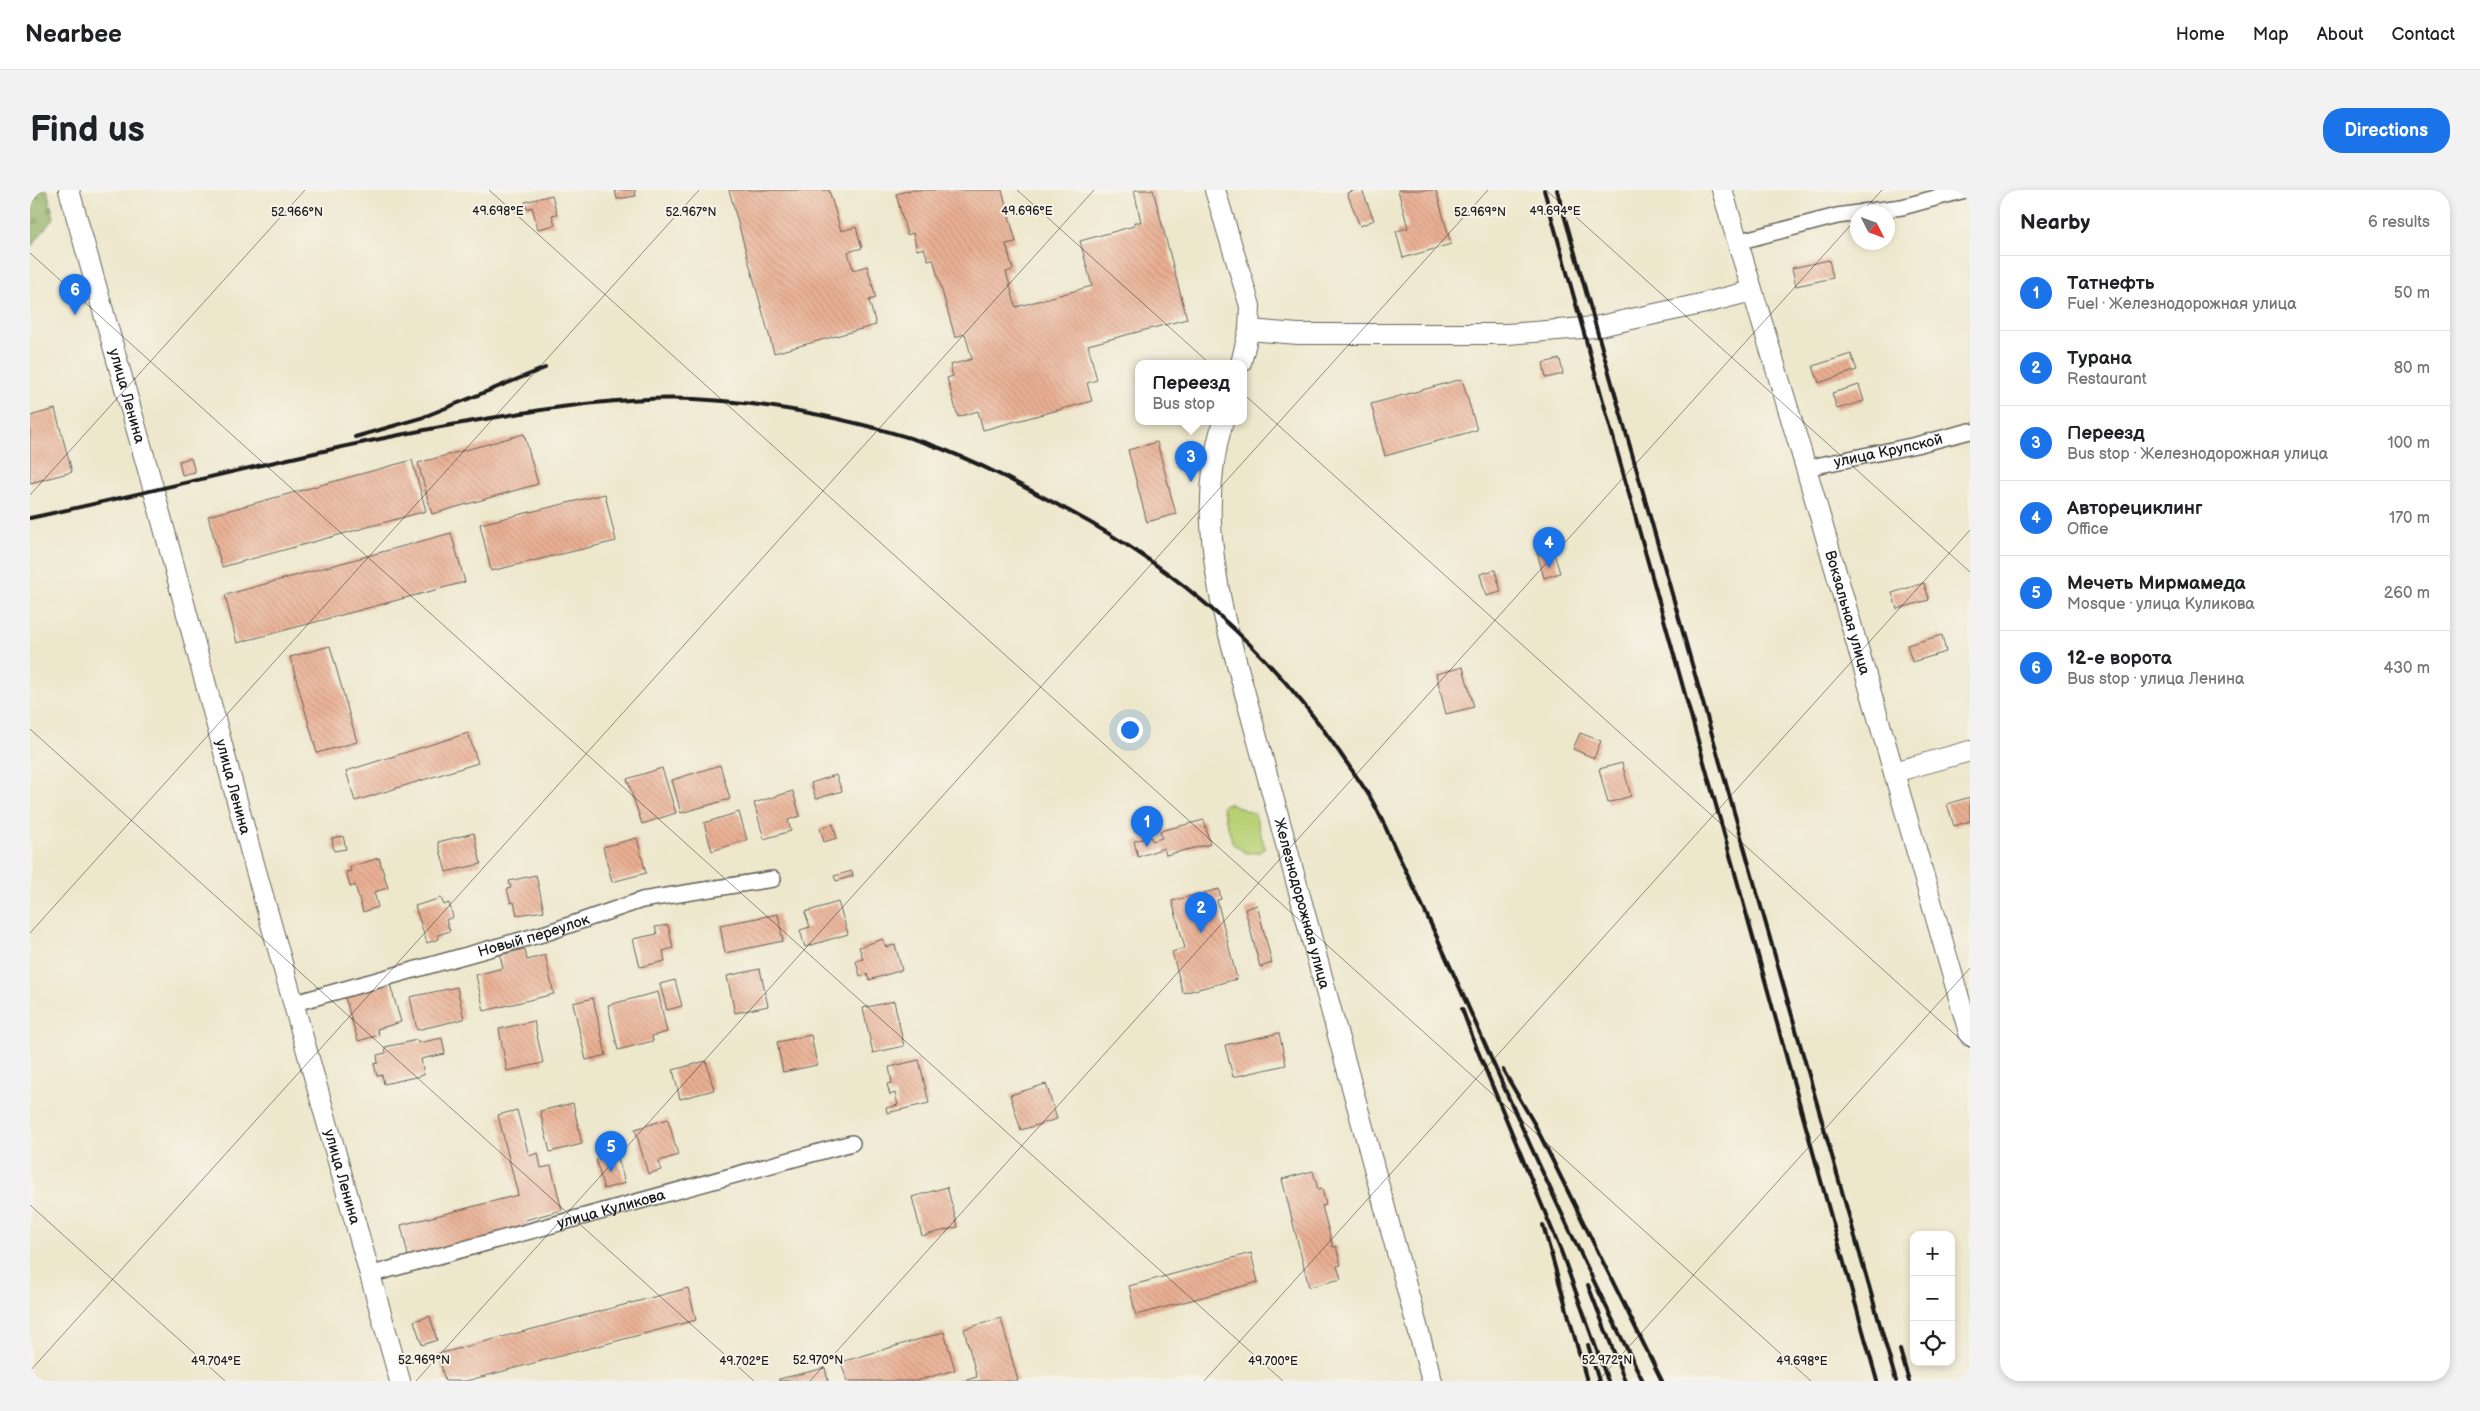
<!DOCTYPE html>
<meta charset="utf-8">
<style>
body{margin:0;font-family:"Balsamiq Sans",sans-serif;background:#f2f2f2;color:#202124}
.controls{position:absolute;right:15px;bottom:15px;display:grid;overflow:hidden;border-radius:10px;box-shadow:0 2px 8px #0003}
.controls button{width:45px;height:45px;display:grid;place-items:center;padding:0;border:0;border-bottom:1px solid #e0e0e0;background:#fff;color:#202124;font:25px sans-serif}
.compass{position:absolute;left:1820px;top:15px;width:45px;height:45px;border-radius:50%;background:#fff;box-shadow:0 2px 8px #0003;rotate:132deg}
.you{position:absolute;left:1099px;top:539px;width:18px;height:18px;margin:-12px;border:4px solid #fff;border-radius:50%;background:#1a73e8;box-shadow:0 0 0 8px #1a73e833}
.badge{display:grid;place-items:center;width:32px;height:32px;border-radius:50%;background:#1a73e8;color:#fff;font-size:16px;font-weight:700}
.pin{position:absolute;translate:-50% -41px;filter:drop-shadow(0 1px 2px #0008)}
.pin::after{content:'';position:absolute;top:26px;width:18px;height:15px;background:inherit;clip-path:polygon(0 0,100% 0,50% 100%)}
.popup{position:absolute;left:1105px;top:170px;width:112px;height:65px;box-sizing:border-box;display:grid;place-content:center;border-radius:10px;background:#fff;filter:drop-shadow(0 1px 4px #0005);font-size:16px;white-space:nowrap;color:#757577}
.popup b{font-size:19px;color:#202124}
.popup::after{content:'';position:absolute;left:50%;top:100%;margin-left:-10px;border:10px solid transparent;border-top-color:#fff}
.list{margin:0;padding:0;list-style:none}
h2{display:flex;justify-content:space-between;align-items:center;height:65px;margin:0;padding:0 20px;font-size:21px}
h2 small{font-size:16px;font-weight:400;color:#757577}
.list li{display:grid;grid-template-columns:32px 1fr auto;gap:15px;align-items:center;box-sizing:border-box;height:75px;padding:0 20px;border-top:1px solid #e0e0e0}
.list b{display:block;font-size:19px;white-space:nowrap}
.list p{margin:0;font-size:16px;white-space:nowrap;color:#757577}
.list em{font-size:16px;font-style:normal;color:#757577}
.icon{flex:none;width:28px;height:28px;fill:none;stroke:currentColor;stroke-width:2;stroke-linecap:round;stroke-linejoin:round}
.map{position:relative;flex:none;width:1940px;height:1191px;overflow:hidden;border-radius:20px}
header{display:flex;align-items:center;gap:30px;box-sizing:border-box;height:70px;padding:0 25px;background:#fff;border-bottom:1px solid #e0e0e0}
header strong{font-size:24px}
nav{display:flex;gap:28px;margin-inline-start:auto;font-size:18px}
.intro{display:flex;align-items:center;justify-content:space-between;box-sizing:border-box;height:120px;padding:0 30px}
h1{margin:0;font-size:35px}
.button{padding:12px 22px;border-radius:20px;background:#1a73e8;color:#fff;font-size:18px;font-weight:700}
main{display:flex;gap:30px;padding:0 30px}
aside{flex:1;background:#fff;border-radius:20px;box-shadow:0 2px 8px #0003}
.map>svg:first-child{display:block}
.green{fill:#b8d175;stroke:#6a7648}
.forest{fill:url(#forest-firs);stroke:#576841}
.building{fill:url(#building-back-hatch)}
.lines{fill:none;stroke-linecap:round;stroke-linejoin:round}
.street-casing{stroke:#65635a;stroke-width:18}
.secondary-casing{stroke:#65635a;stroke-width:22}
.street{stroke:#fff;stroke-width:15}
.secondary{stroke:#fff;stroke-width:20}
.rail{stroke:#1c1c1c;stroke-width:4}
.ticks{fill:none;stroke:#1c1c1c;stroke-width:1;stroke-opacity:0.45}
.labels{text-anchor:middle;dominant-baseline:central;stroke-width:4;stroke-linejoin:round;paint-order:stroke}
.street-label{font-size:15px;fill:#1c1c1c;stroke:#f7f3e8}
.ticks-label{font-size:12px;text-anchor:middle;fill:#1c1c1c;stroke:#f7f3e8;stroke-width:4;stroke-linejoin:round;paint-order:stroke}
</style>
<header>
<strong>Nearbee</strong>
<nav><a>Home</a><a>Map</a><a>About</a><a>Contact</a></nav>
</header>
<div class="intro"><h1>Find us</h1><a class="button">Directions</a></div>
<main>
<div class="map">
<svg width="1940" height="1191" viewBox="0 0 1940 1191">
<defs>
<pattern id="forest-firs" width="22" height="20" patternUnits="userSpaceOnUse" patternTransform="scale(1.25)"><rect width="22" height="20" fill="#92b366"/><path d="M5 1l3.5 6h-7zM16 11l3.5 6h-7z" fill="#769153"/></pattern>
<pattern id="building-back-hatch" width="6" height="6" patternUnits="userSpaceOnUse" patternTransform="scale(1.25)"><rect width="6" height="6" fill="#e9af93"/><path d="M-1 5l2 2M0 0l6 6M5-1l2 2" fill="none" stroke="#c7967e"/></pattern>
</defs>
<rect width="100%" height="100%" fill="#f7f3e8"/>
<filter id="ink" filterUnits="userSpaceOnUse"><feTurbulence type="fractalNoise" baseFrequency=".02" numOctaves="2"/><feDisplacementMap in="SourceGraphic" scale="10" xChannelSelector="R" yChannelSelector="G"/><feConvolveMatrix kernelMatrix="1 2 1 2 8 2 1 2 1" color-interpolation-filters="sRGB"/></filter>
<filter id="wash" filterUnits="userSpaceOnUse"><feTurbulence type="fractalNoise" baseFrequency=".0096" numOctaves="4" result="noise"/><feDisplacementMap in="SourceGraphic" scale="20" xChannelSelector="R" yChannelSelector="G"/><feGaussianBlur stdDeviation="1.12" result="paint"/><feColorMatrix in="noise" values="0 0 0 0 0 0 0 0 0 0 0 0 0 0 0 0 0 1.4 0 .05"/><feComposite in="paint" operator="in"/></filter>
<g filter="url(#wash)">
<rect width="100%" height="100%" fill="#ede7cc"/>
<polygon class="green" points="1194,614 1201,614 1225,624 1235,658 1230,662 1216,663 1203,654 1192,617"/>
<polygon class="forest" points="0,0 17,0 24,27 0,58"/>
<g id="blocks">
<g class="building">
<polygon points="585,0 605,0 606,6 587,9"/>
<polygon points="699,0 799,0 811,41 826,37 832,58 818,62 823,80 837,76 846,108 839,110 846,135 744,163"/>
<polygon points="880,0 972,0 986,52 976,54 983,80 976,82 986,117 1062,96 1050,51 1104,36 1104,32 1111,32 1104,0 1123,0 1157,129 1058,155 1067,190 1057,193 1062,211 953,240 948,221 928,227 917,188 923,186 920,175 942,169 935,144 925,147 903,69 898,70 894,58 887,60 883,43 877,45 866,4"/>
<polygon points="1326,0 1332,0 1344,30 1330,36 1317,3"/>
<polygon points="1368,0 1406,0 1421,54 1373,68 1366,41 1378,38"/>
<polygon points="522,5 527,24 522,25 525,35 508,39 502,17 497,19 495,12"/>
<polygon points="1799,70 1803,88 1766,96 1762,78"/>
<polygon points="1821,164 1827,180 1789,193 1783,176"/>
<polygon points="1530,169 1533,184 1516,188 1513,173"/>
<polygon points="1432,189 1447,240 1355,266 1341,214"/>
<polygon points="1829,195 1834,211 1807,219 1802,203"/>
<polygon points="25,219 42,282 0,293 0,226"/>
<polygon points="494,244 508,294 402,324 388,273"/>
<polygon points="1127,252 1146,324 1117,332 1098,260"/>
<polygon points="161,268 165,282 152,285 149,271"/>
<polygon points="382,270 396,321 192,377 178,326"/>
<polygon points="575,304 586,351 461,381 450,334"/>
<polygon points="421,343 435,392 207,453 195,405"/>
<polygon points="1521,354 1530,383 1514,388 1506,359"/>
<polygon points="1465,380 1471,402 1456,406 1450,384"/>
<polygon points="1894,393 1899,410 1867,419 1862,403"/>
<polygon points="1912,445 1916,462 1882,472 1877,455"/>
<polygon points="300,456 327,552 287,563 260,467"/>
<polygon points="1433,477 1444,517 1416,524 1406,484"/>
<polygon points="438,543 448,573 325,611 316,581"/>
<polygon points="1550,543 1571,551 1564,568 1543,559"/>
<polygon points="1592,573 1601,606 1578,613 1569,579"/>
<polygon points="690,575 700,609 651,623 642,590"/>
<polygon points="632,578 646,623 612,634 597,589"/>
<polygon points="806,585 812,601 786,609 781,593"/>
<polygon points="763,601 770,626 758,630 761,641 734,649 724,613"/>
<polygon points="1940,607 1940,631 1924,636 1917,614"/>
<polygon points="709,622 717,650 682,661 674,633"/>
<polygon points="1174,630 1180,654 1136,665 1134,658 1108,667 1104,651 1121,647 1122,651 1132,648 1130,641"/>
<polygon points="803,634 807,648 794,652 790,638"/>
<polygon points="444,643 451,674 416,682 408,652"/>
<polygon points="313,646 316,659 304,661 302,648"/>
<polygon points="607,648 616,683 582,692 573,657"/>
<polygon points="349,668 358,698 344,702 348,717 333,722 325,695 320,697 316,682 321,681 320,677"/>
<polygon points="822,681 823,686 806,691 804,686"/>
<polygon points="506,685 514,721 487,725 484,712 481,713 477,699 481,698 479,691"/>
<polygon points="1189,699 1191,709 1187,710 1207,789 1153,803 1142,762 1155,758 1142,711"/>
<polygon points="411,708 414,715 419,713 423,727 416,730 420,741 408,745 409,749 397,753 385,716"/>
<polygon points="808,712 818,744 775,757 770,740 780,737 775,722"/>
<polygon points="1227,715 1242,773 1230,777 1215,719"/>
<polygon points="748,724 753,751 695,763 690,735"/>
<polygon points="638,735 643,758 633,761 635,771 610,777 603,749 627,744 625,737"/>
<polygon points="853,749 856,757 865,755 872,780 839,790 837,784 830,786 826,771 833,769 829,757"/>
<polygon points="495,759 497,770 515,765 524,804 454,821 446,785 473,778 470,765"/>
<polygon points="730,779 738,816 705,823 697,786"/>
<polygon points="645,790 652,816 637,820 630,794"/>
<polygon points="359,791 371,832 347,839 349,845 328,851 314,804"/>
<polygon points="427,797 434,829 387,840 380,807"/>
<polygon points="628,802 637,842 622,846 623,851 588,860 578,815"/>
<polygon points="563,808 576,865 556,870 543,813"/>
<polygon points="864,811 874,856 843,863 833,818"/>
<polygon points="504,831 513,873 477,881 469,839"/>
<polygon points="1249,843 1256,875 1203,887 1195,855"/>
<polygon points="781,845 787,875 753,882 747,852"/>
<polygon points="412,848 415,864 391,869 394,885 354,894 352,885 347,886 344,874 348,873 347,865 356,863 355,857 387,850 388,853"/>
<polygon points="889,870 899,913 857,923 856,918 868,915 865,903 860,905 857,894 862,893 859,877"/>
<polygon points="676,871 684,900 650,909 643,880"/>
<polygon points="1016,894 1027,929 991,940 980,905"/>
<polygon points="543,913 552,954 520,962 510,921"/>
<polygon points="487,920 499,966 508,963 511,978 521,976 532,1020 495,1030 497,1040 379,1070 371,1035 488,1005 468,925"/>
<polygon points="638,929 648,965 629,971 631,980 618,984 605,939"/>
<polygon points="587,965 595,993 574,999 566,970"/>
<polygon points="1283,981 1288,1000 1292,999 1296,1015 1292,1016 1303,1057 1306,1056 1311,1075 1307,1076 1311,1089 1279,1097 1252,989"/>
<polygon points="917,997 928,1037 892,1046 882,1007"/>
<polygon points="1221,1063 1228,1092 1106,1125 1099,1096"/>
<polygon points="658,1098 666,1130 436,1191 415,1191 408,1164"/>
<polygon points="400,1126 407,1150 392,1155 384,1131"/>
<polygon points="971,1128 988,1191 932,1191 947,1187 934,1139"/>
<polygon points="914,1142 925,1180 886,1191 817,1191 811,1172"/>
<polygon points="795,1178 798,1191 749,1191 749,1189"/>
</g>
</g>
</g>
<g filter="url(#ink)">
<use href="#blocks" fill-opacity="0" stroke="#65635a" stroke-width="1"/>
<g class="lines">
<g class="street-casing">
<g id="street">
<polyline points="1832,22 1872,17 1935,0"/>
<polyline points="1707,52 1807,26 1828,23"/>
<path id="s1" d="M1776,278L1886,255L1940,241"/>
<path id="s2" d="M265,813L516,743L612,710L743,689"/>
<path id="s3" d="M339,1085L822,953"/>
</g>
</g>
<g class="secondary-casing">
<g id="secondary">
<path id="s4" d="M39,0L124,301L221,663L370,1191"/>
<polyline points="1185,0 1220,116 1219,140 1211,173"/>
<path id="s5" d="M1692,0L1776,278L1940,846"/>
<polyline points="1219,140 1268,144 1478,144 1565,137 1671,114 1722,101"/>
<path id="s6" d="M1193,231C1173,299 1180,361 1195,430L1402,1191"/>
<polyline points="1864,582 1940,561"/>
</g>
</g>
<use href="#street" class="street"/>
<use href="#secondary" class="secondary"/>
<g class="rail">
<polyline points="1514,0 1847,1191"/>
<polyline points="1527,0 1866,1191"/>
<polyline points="325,247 391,228 515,178"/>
<path d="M0,328C154,295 306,254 461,228C527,217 597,206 664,209C742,213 821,229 896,253C945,270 995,297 1041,322C1149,380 1241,462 1310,563C1320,578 1331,592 1340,607C1353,629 1362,653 1373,675C1400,730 1424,785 1449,841C1501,959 1555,1076 1613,1191"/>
<polyline points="1432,819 1447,859 1531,1061 1578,1191"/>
<polyline points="1473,880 1505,935 1632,1191"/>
<polyline points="1513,1035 1557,1191"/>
<polyline points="1558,1095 1595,1191"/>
<polyline points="1558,1155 1569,1191"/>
<polyline points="1870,1160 1879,1191"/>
</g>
</g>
</g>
<path class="ticks" d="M459,0L1781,1191M987,0L1940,858M1516,0L1940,382M1832,22L1852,0M0,63L1253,1191M0,305L275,0M0,539L724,1191M0,743L669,0M0,1015L195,1191M0,1181L1064,0M386,1191L1458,0M780,1191L1828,27M1174,1191L1940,340M1568,1191L1940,778"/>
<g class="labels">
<g class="street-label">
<text stroke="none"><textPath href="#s4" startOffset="214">улица Ленина</textPath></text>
<text stroke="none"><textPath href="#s1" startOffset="84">улица Крупской</textPath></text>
<text stroke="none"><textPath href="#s5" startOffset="441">Вокзальная улица</textPath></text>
<text stroke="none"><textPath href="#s4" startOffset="619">улица Ленина</textPath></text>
<text stroke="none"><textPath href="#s6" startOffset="495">Железнодорожная улица</textPath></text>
<text stroke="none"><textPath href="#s2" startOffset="248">Новый переулок</textPath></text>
<text stroke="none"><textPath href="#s4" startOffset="1024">улица Ленина</textPath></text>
<text stroke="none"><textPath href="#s3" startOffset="251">улица Куликова</textPath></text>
</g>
</g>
<g class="ticks-label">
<text x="997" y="25">49.696°E</text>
<text x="468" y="25">49.698°E</text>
<text x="1525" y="25">49.694°E</text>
<text x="267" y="26">52.966°N</text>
<text x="661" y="26">52.967°N</text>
<text x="1450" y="26">52.969°N</text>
<text x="394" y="1174">52.969°N</text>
<text x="788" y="1174">52.970°N</text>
<text x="1577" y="1174">52.972°N</text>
<text x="186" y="1175">49.704°E</text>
<text x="714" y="1175">49.702°E</text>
<text x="1243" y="1175">49.700°E</text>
<text x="1772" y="1175">49.698°E</text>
</g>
</svg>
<div class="controls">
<button>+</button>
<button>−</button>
<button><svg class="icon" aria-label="locate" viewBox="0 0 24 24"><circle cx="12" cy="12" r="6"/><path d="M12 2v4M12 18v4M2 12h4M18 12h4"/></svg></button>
</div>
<svg class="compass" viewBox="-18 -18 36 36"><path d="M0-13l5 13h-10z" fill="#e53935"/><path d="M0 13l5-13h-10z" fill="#757577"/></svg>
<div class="you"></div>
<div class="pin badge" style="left:1117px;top:657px">1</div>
<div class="pin badge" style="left:1171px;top:743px">2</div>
<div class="pin badge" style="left:1161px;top:292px">3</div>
<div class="popup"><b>Переезд</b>Bus stop</div>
<div class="pin badge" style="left:1519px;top:378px">4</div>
<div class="pin badge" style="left:581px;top:982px">5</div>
<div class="pin badge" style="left:45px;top:125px">6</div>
</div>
<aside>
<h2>Nearby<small>6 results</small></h2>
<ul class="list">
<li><span class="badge">1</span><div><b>Татнефть</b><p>Fuel · Железнодорожная улица</p></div><em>50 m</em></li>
<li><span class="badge">2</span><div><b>Турана</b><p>Restaurant</p></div><em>80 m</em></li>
<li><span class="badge">3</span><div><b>Переезд</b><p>Bus stop · Железнодорожная улица</p></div><em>100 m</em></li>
<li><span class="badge">4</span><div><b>Авторециклинг</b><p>Office</p></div><em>170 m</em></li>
<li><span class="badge">5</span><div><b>Мечеть Мирмамеда</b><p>Mosque · улица Куликова</p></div><em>260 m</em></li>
<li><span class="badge">6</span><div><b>12-е ворота</b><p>Bus stop · улица Ленина</p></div><em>430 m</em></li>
</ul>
</aside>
</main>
